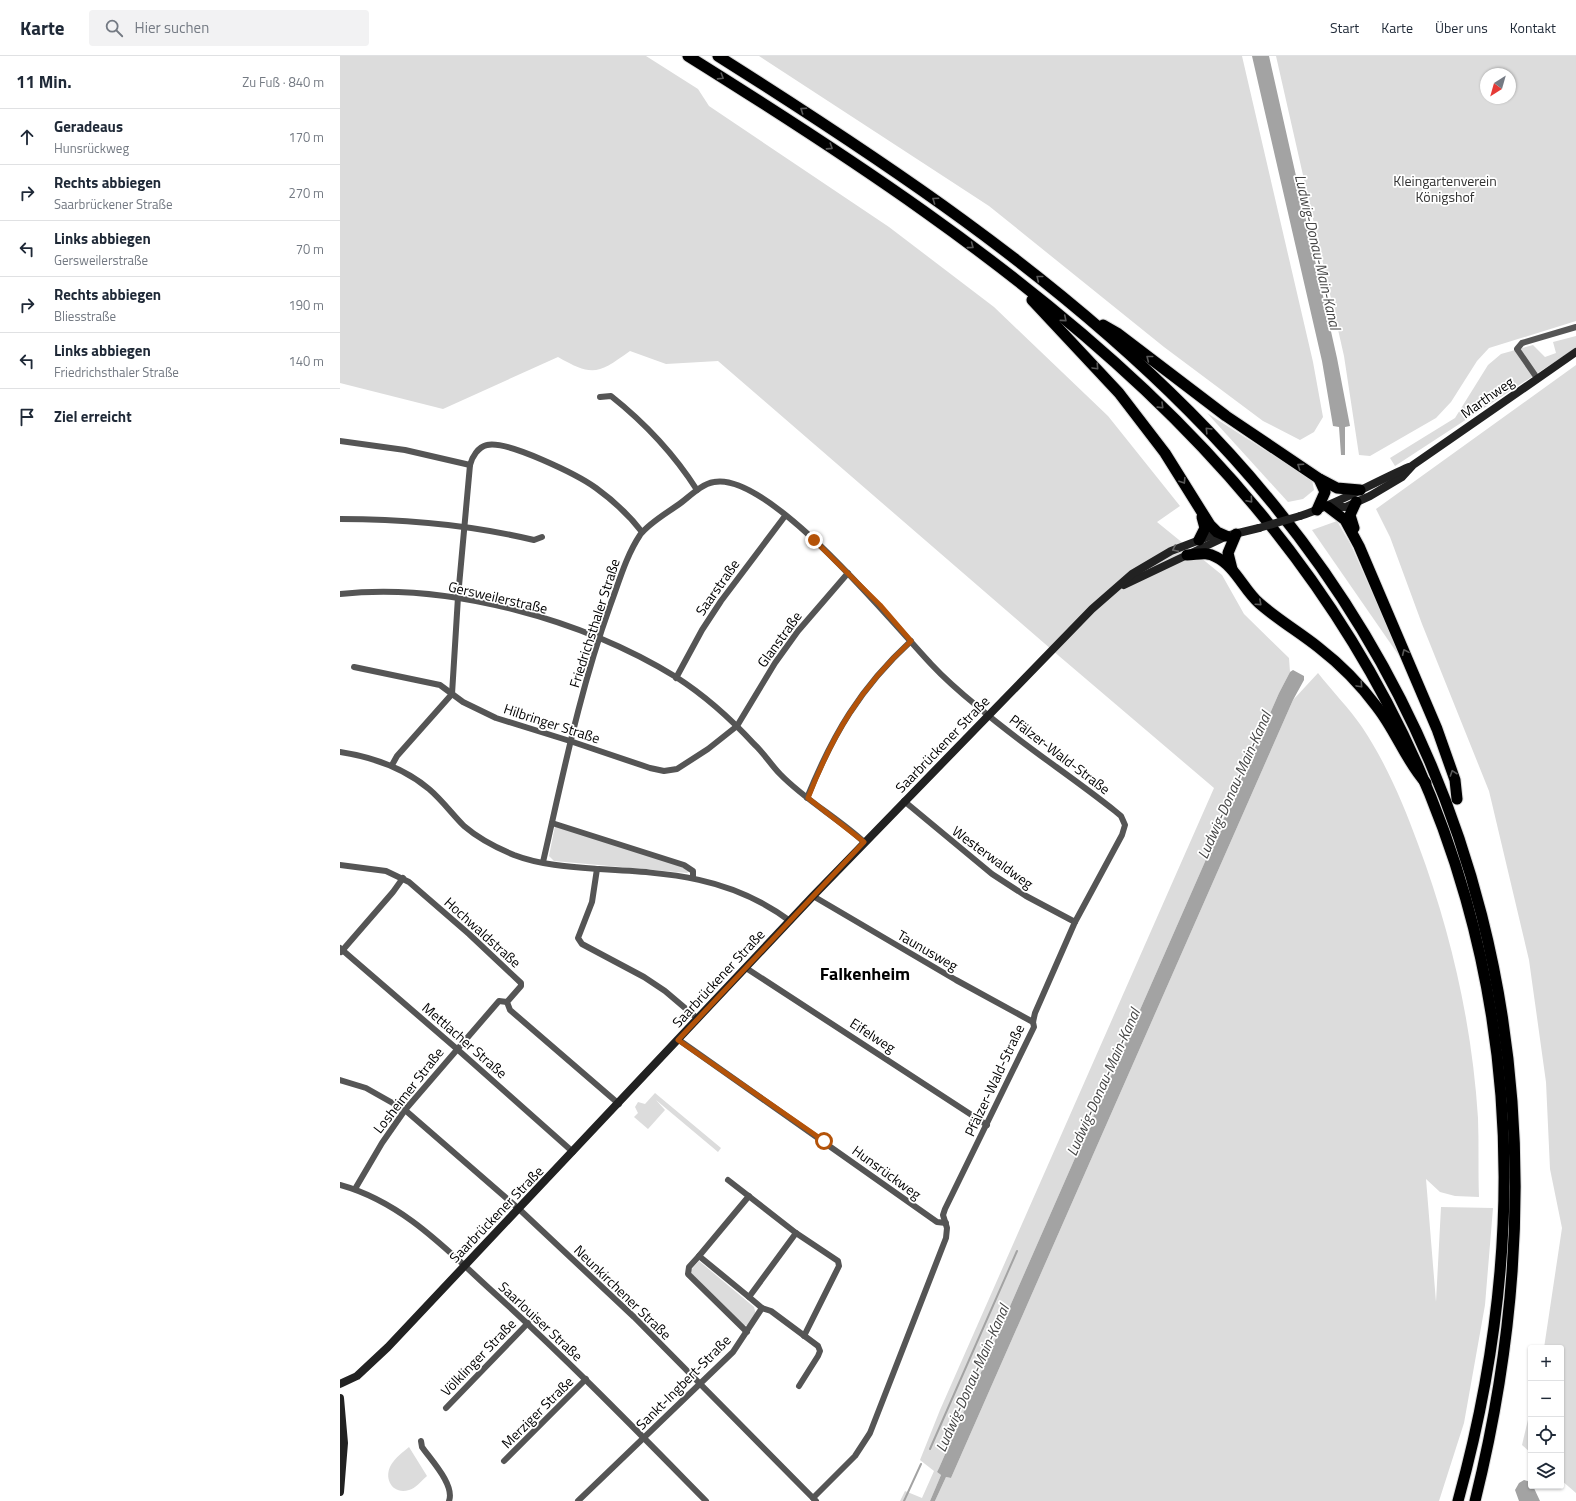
<!DOCTYPE html>
<html lang="de">
<meta charset="utf-8">
<style>
body{margin:0;font-family:"Titillium Web",sans-serif;background:#f2f2f3;color:#1f2937}
.controls{position:absolute;right:12px;bottom:12px;display:grid;overflow:hidden;border-radius:4px;box-shadow:0 1px 3px #0004}
.controls button{width:36px;height:36px;display:grid;place-items:center;padding:0;border:0;border-bottom:1px solid #e0e1e3;background:#fff;color:#1f2937;font:20px sans-serif}
.compass{position:absolute;left:1140px;top:12px;width:36px;height:36px;border-radius:50%;background:#fff;box-shadow:0 1px 3px #0004;rotate:217deg}
.stop{position:absolute;width:12px;height:12px;margin:-9px;border:3px solid #b45309;border-radius:50%;background:#fff}
.stop.end{background:#b45309;border-color:#fff;box-shadow:0 1px 4px #0008}
.list{margin:0;padding:0;list-style:none}
h2{display:flex;justify-content:space-between;align-items:center;height:52px;margin:0;padding:0 16px;font-size:17px}
h2 small{font-size:13px;font-weight:400;color:#747a83}
.list li{display:grid;grid-template-columns:26px 1fr auto;gap:12px;align-items:center;box-sizing:border-box;height:56px;padding:0 16px;border-top:1px solid #e0e1e3}
.list b{display:block;font-size:15px;white-space:nowrap}
.list p{margin:0;font-size:13px;white-space:nowrap;color:#747a83}
.list em{font-size:13px;font-style:normal;color:#747a83}
.icon{flex:none;width:22px;height:22px;fill:none;stroke:currentColor;stroke-width:2;stroke-linecap:round;stroke-linejoin:round}
.map{position:relative;flex:none;width:1236px;height:1445px;overflow:hidden}
header{display:flex;align-items:center;gap:24px;box-sizing:border-box;height:56px;padding:0 20px;background:#fff;border-bottom:1px solid #e0e1e3}
header strong{font-size:19px}
nav{display:flex;gap:22px;margin-inline-start:auto;font-size:14px}
.search{width:280px;height:36px;background:#f2f2f3;display:flex;align-items:center;gap:10px;box-sizing:border-box;padding:0 14px;border-radius:4px;color:#747a83;font-size:15px}
main{display:flex}
aside{flex:1;background:#fff}
.map>svg:first-child{display:block}
.green{fill:#dcdcdc;fill-rule:evenodd}
.water{fill:#a3a3a3}
.lines{fill:none;stroke-linecap:round;stroke-linejoin:round}
.stream{stroke:#a3a3a3;stroke-width:2}
.motorway-casing{stroke:#dbdbdb;stroke-width:13}
.minor{stroke:#555;stroke-width:6}
.secondary{stroke:#222;stroke-width:8}
.motorway{stroke:#000;stroke-width:11}
.secondary-bridge{stroke:#222;stroke-width:8}
.oneway{stroke:#595959}
.oneway2{stroke:#646464}
.route{stroke:#b45309;stroke-width:5}
.labels{text-anchor:middle;dominant-baseline:central;stroke-width:3.5;stroke-linejoin:round;paint-order:stroke}
.park-label{font-size:14px;fill:#333;stroke:#fff}
.street-label{font-size:14px;fill:#000;stroke:#fff}
.water-label{font-size:15px;font-style:italic;fill:#444;stroke:#fff}
.district-label{font-size:18px;font-weight:bold;fill:#000;stroke:#fff}
</style>
<header>
<strong>Karte</strong>
<div class="search"><svg class="icon" aria-label="search" viewBox="0 0 24 24"><circle cx="10" cy="10" r="6"/><path d="M15 15l6 6"/></svg>Hier suchen</div>
<nav><a>Start</a><a>Karte</a><a>Über uns</a><a>Kontakt</a></nav>
</header>
<main>
<aside>
<h2>11 Min.<small>Zu Fuß · 840 m</small></h2>
<ul class="list">
<li><svg class="icon" aria-label="ahead" viewBox="0 0 24 24"><path d="M12 20V5M6 11l6-6 6 6"/></svg><div><b>Geradeaus</b><p>Hunsrückweg</p></div><em>170 m</em></li>
<li><svg class="icon" aria-label="right" viewBox="0 0 24 24"><path d="M7 20v-9h11M14 6l5 5-5 5"/></svg><div><b>Rechts abbiegen</b><p>Saarbrückener Straße</p></div><em>270 m</em></li>
<li><svg class="icon" aria-label="left" viewBox="0 0 24 24"><path d="M17 20v-9H6M10 6l-5 5 5 5"/></svg><div><b>Links abbiegen</b><p>Gersweilerstraße</p></div><em>70 m</em></li>
<li><svg class="icon" aria-label="right" viewBox="0 0 24 24"><path d="M7 20v-9h11M14 6l5 5-5 5"/></svg><div><b>Rechts abbiegen</b><p>Bliesstraße</p></div><em>190 m</em></li>
<li><svg class="icon" aria-label="left" viewBox="0 0 24 24"><path d="M17 20v-9H6M10 6l-5 5 5 5"/></svg><div><b>Links abbiegen</b><p>Friedrichsthaler Straße</p></div><em>140 m</em></li>
<li><svg class="icon" aria-label="arrive" viewBox="0 0 24 24"><path d="M6 21V4h12l-3 4 3 4H6"/></svg><div><b>Ziel erreicht</b></div></li>
</ul>
</aside>
<div class="map">
<svg width="1236" height="1445" viewBox="0 0 1236 1445">
<rect width="100%" height="100%" fill="#fff"/>
<g class="green">
<path d="M0,0H306L358,33L369,50L549,171L654,251L768,360L840,450L817,466L882,519L904,558L949,602L950,616L939,637L599,1412L597,1416L601,1419L590,1445H560L565,1435L582,1442L594,1415L580,1404L600,1354L874,732L719,600L378,305L326,308L290,295C258,318 253,321 218,301L103,353L0,327Z"/>
<polygon points="419,0 902,0 973,306 983,361 974,376 960,384 923,365 824,291 649,150"/>
<path d="M936,0H1236V265L1149,292L1137,305L1111,346L1096,362L1030,400L1019,399L1004,300ZM1146,18H1170V42H1146Z"/>
<polygon points="1236,280 1236,292 1055,410 1050,402 1115,362 1148,309 1161,298 1193,289 1205,301 1216,297 1213,286"/>
<polygon points="1236,309 1236,1437 1221,1424 1221,1292 1204,1292 1222,1172 1210,1113 1206,1026 1189,904 1149,735 1082,568 1050,481 1036,453"/>
<polygon points="867,357 972,424 974,434 963,443 948,446"/>
<polygon points="997,465 1011,489 1062,604 972,474"/>
<path d="M978,617C992,635 1009,652 1022,671C1046,707 1063,747 1078,788C1111,876 1132,968 1138,1062C1139,1088 1138,1114 1139,1141L1115,1140L1100,1136L1086,1123L1096,1246L1101,1151L1153,1152L1145,1249L1124,1367L1099,1445H595L606,1421L611,1422L953,644Z"/>
<polygon points="215,770 349,812 350,815 347,817 214,805 209,800"/>
<polygon points="315,1037 381,1092 378,1096 316,1044 325,1054 308,1073 294,1061 298,1057 295,1051 298,1046 305,1048"/>
<polygon points="359,1205 414,1251 416,1259 408,1270 404,1269 351,1217 351,1214"/>
<polygon points="1191,1351 1191,1397 1182,1389"/>
<path d="M69,1391L87,1420C82,1424 75,1433 69,1434C53,1439 43,1423 51,1409C55,1402 63,1396 69,1391Z"/>
</g>
<g class="water">
<polygon points="912,0 929,0 997,302 1010,370 1005,371 1005,399 1001,399 999,371 993,370 982,305"/>
<polygon points="953,614 964,620 964,624 953,644 611,1422 606,1421 595,1445 590,1445 601,1419 597,1416 599,1412 939,637 950,616"/>
<polygon points="1184,1424 1191,1426 1191,1430 1193,1430 1200,1445 1179,1445 1175,1434 1179,1427"/>
</g>
<g class="lines">
<g class="stream">
<polyline points="590,1393 677,1195"/>
<polyline points="564,1445 581,1408"/>
</g>
<g class="motorway-casing">
<g id="motorway">
<path d="M348,0C508,100 667,204 805,334C1125,636 1236,1018 1118,1445"/>
<path d="M378,0C544,105 710,215 849,355C1147,653 1236,1038 1135,1445"/>
<polyline points="692,244 779,337 825,397 870,469 877,476 886,480"/>
<polyline points="763,269 777,277 886,360 978,422 997,432 1020,434"/>
<polyline points="988,451 1005,464 1019,490 1097,673 1115,724 1117,743"/>
<polyline points="977,454 985,436 979,423"/>
<polyline points="1014,472 1010,459 1016,446"/>
<polyline points="859,484 865,472 862,461"/>
<path d="M847,499C857,499 866,495 876,501C895,510 904,534 919,547C937,563 959,576 978,591C1000,608 1020,628 1037,651C1056,675 1066,705 1086,727"/>
<polyline points="892,513 888,497 896,478"/>
</g>
</g>
<g class="minor">
<polyline points="1197,322 1177,293 1182,287 1236,271"/>
<path d="M260,341L271,340C305,367 334,398 357,434"/>
<polyline points="0,385 65,394 130,409"/>
<path d="M0,463C65,463 131,469 194,484L202,481"/>
<path d="M0,538C110,526 243,564 336,621C364,639 391,663 414,688C424,697 431,709 440,718C465,744 498,762 524,786"/>
<polyline points="14,611 100,629 123,646 156,662 230,685 310,712 324,715 337,713 368,693 397,670 435,607 458,575 508,517"/>
<polyline points="336,622 362,574 381,545 445,460"/>
<path d="M0,696C32,701 63,711 89,733C102,744 112,758 124,770C138,782 157,792 174,799C200,809 230,811 257,813C329,817 390,820 450,865"/>
<path d="M52,709L57,700L112,638L118,541L130,409C132,401 138,391 147,389C167,384 238,419 256,432C274,445 289,459 302,476"/>
<path d="M467,742C493,678 520,632 571,585"/>
<polyline points="564,745 652,818 686,840 735,866"/>
<polyline points="212,767 344,809 353,815 353,821"/>
<path d="M203,806C223,719 240,633 270,550C279,526 286,500 300,479C310,466 329,456 342,446C351,439 362,428 374,426C429,415 554,569 591,608C605,623 621,637 637,650C681,688 730,719 775,755L781,760L785,769L782,779L735,866L695,957L693,966L694,971L605,1153L603,1159L607,1172L606,1182L530,1377L515,1400L473,1442"/>
<polyline points="0,809 46,815 69,826 129,878 181,927 181,930 167,946 170,954 279,1048"/>
<polyline points="257,813 252,846 238,882 242,888 304,921 325,935 358,963"/>
<polyline points="473,840 616,924 693,966"/>
<polyline points="0,892 117,993 233,1096"/>
<polyline points="1,896 53,836 63,822"/>
<polyline points="406,912 647,1069"/>
<polyline points="339,984 597,1166 606,1167"/>
<polyline points="0,1024 26,1032 65,1054 179,1153 294,1261 476,1445"/>
<polyline points="388,1124 456,1177 498,1205 499,1210 464,1280"/>
<path d="M0,1129C62,1146 106,1193 152,1235C226,1302 296,1374 366,1445"/>
<polyline points="15,1133 42,1087 65,1054 159,945 167,946"/>
<polyline points="409,1140 359,1200 409,1241"/>
<polyline points="359,1200 349,1211 348,1218 407,1276"/>
<polyline points="422,1252 431,1255 478,1290 480,1295 478,1300 459,1330"/>
<polyline points="106,1352 188,1267"/>
<path d="M81,1385L82,1391C91,1404 115,1429 109,1445"/>
<polyline points="164,1405 246,1323"/>
<polyline points="238,1445 393,1296 422,1252 409,1241 456,1177"/>
</g>
<g class="secondary">
<polyline points="988,451 1006,451 1030,440 1062,421 1073,409 1236,296"/>
<path d="M960,460C998,448 1032,427 1069,411"/>
<polyline points="784,529 885,481"/>
<polyline points="0,1328 17,1320 48,1291 473,840 752,553 792,518 831,495 870,480 886,480 919,472"/>
<polyline points="0,1342 4,1387 0,1436"/>
</g>
<use href="#motorway" class="motorway"/>
<polyline class="secondary-bridge" points="919,472 960,460"/>
</g>
<defs><path id="oneway-chevron" d="M-2-3.5L2.5 0L-2 3.5" fill="none" stroke-width="1.6" stroke-linecap="round" stroke-linejoin="round"/></defs>
<g class="oneway">
<use href="#oneway-chevron" transform="translate(381 21) rotate(32)"/>
<use href="#oneway-chevron" transform="translate(463 54) rotate(-146)"/>
<use href="#oneway-chevron" transform="translate(490 91) rotate(33)"/>
<use href="#oneway-chevron" transform="translate(595 144) rotate(-145)"/>
<use href="#oneway-chevron" transform="translate(631 190) rotate(37)"/>
<use href="#oneway-chevron" transform="translate(699 222) rotate(-141)"/>
<use href="#oneway-chevron" transform="translate(724 263) rotate(40)"/>
<use href="#oneway-chevron" transform="translate(809 302) rotate(-142)"/>
<use href="#oneway-chevron" transform="translate(756 311) rotate(47)"/>
<use href="#oneway-chevron" transform="translate(821 350) rotate(44)"/>
<use href="#oneway-chevron" transform="translate(868 374) rotate(-134)"/>
<use href="#oneway-chevron" transform="translate(960 410) rotate(-146)"/>
<use href="#oneway-chevron" transform="translate(843 425) rotate(58)"/>
<use href="#oneway-chevron" transform="translate(910 444) rotate(49)"/>
<use href="#oneway-chevron" transform="translate(919 547) rotate(42)"/>
<use href="#oneway-chevron" transform="translate(1065 596) rotate(-114)"/>
<use href="#oneway-chevron" transform="translate(1020 629) rotate(47)"/>
<use href="#oneway-chevron" transform="translate(1113 717) rotate(-109)"/>
</g>
<use class="oneway2" href="#oneway-chevron" transform="translate(835 493) rotate(155)"/>
<g class="lines">
<path class="route" d="M474,484L540,549L571,585C520,632 493,678 468,742L524,786L338,984L484,1085"/>
</g>
<g class="labels">
<g class="park-label">
<text x="1105" y="124">Kleingartenverein<tspan x="1105" dy="16">Königshof</tspan></text>
</g>
<g class="street-label">
<text transform="translate(1147 341) rotate(-35)">Marthweg</text>
<text transform="translate(377 531) rotate(-55)">Saarstraße</text>
<text transform="translate(158 541) rotate(13)">Gersweilerstraße</text>
<text transform="translate(254 567) rotate(-72)">Friedrichsthaler Straße</text>
<text transform="translate(439 583) rotate(-54)">Glanstraße</text>
<text transform="translate(212 667) rotate(18)">Hilbringer Straße</text>
<text transform="translate(602 688) rotate(-46)">Saarbrückener Straße</text>
<text transform="translate(720 698) rotate(37)">Pfälzer-Wald-Straße</text>
<text transform="translate(653 801) rotate(36)">Westerwaldweg</text>
<text transform="translate(143 876) rotate(42)">Hochwaldstraße</text>
<text transform="translate(588 894) rotate(30)">Taunusweg</text>
<text transform="translate(378 922) rotate(-47)">Saarbrückener Straße</text>
<text transform="translate(533 979) rotate(33)">Eifelweg</text>
<text transform="translate(125 984) rotate(41)">Mettlacher Straße</text>
<text transform="translate(654 1024) rotate(-65)">Pfälzer-Wald-Straße</text>
<text transform="translate(68 1034) rotate(-52)">Losheimer Straße</text>
<text transform="translate(547 1116) rotate(36)">Hunsrückweg</text>
<text transform="translate(156 1158) rotate(-46)">Saarbrückener Straße</text>
<text transform="translate(283 1236) rotate(44)">Neunkirchener Straße</text>
<text transform="translate(201 1265) rotate(43)">Saarlouiser Straße</text>
<text transform="translate(138 1301) rotate(-46)">Völklinger Straße</text>
<text transform="translate(343 1326) rotate(-45)">Sankt-Ingbert-Straße</text>
<text transform="translate(197 1356) rotate(-45)">Merziger Straße</text>
</g>
<g class="water-label">
<text transform="translate(978 196) rotate(77)">Ludwig-Donau-Main-Kanal</text>
<text transform="translate(894 729) rotate(-66)">Ludwig-Donau-Main-Kanal</text>
<text transform="translate(763 1026) rotate(-66)">Ludwig-Donau-Main-Kanal</text>
<text transform="translate(632 1322) rotate(-66)">Ludwig-Donau-Main-Kanal</text>
</g>
<g class="district-label">
<text x="525" y="917">Falkenheim</text>
</g>
</g>
</svg>
<div class="controls">
<button>+</button>
<button>−</button>
<button><svg class="icon" aria-label="locate" viewBox="0 0 24 24"><circle cx="12" cy="12" r="6"/><path d="M12 2v4M12 18v4M2 12h4M18 12h4"/></svg></button>
<button><svg class="icon" aria-label="layers" viewBox="0 0 24 24"><path d="M12 4l9 5-9 5-9-5zM3 14l9 5 9-5"/></svg></button>
</div>
<svg class="compass" viewBox="-18 -18 36 36"><path d="M0-13l5 13h-10z" fill="#e53935"/><path d="M0 13l5-13h-10z" fill="#747a83"/></svg>
<div class="stop" style="left:484px;top:1085px"></div>
<div class="stop end" style="left:474px;top:484px"></div>
</div>
</main>
